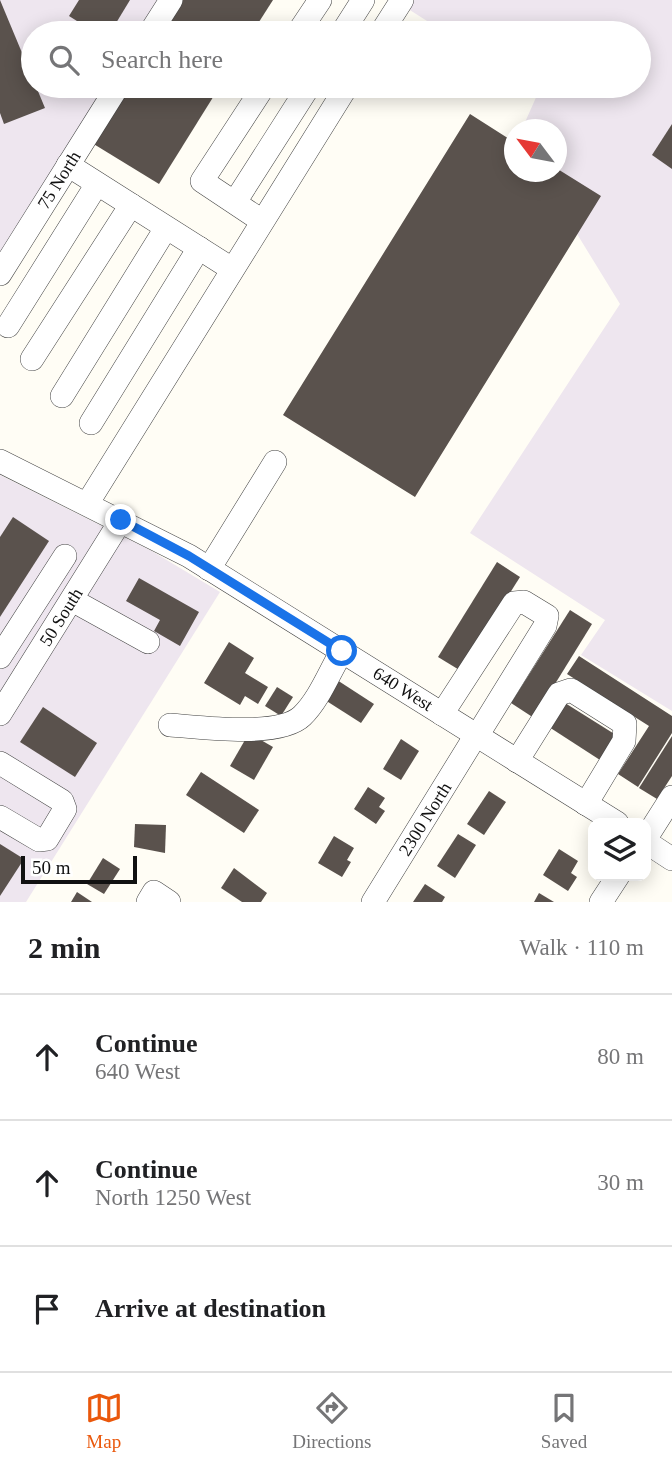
<!DOCTYPE html>
<meta charset="utf-8">
<style>
body{margin:0;font-family:"Times New Roman",serif;background:#f2f2f2;color:#202124}
.controls{position:absolute;right:21px;bottom:21px;display:grid;overflow:hidden;border-radius:14px;box-shadow:0 4px 18px #0003}
.controls button{width:63px;height:63px;display:grid;place-items:center;padding:0;border:0;border-bottom:2px solid #e0e0e0;background:#fff;color:#202124;font:35px sans-serif}
.compass{position:absolute;left:504px;top:119px;width:63px;height:63px;border-radius:50%;background:#fff;box-shadow:0 4px 18px #0003;rotate:302deg}
.scale{position:absolute;left:21px;bottom:18px;width:116px;box-sizing:border-box;padding-left:7px;border:4px solid #111;border-top:0;font-size:19px;line-height:24px;white-space:nowrap;color:#111;-webkit-text-stroke:5px #fff;paint-order:stroke}
.stop{position:absolute;width:21px;height:21px;margin:-16px;border:5px solid #1a73e8;border-radius:50%;background:#fff}
.stop.end{background:#1a73e8;border-color:#fff;box-shadow:0 2px 7px #0008}
.list{margin:0;padding:0;list-style:none}
h2{display:flex;justify-content:space-between;align-items:center;height:91px;margin:0;padding:0 28px;font-size:30px}
h2 small{font-size:23px;font-weight:400;color:#757577}
.list li{display:grid;grid-template-columns:46px 1fr auto;gap:21px;align-items:center;box-sizing:border-box;height:126px;padding:0 28px;border-top:2px solid #e0e0e0}
.list b{display:block;font-size:26px;white-space:nowrap}
.list p{margin:0;font-size:23px;white-space:nowrap;color:#757577}
.list em{font-size:23px;font-style:normal;color:#757577}
.icon{flex:none;width:38px;height:38px;fill:none;stroke:currentColor;stroke-width:2;stroke-linecap:round;stroke-linejoin:round}
.map{position:relative;flex:none;width:672px;height:902px;overflow:hidden}
.search{position:absolute;background:#fff;box-shadow:0 4px 18px #0003;left:21px;right:21px;top:21px;height:77px;display:flex;align-items:center;gap:18px;box-sizing:border-box;padding:0 24px;border-radius:38px;color:#757577;font-size:26px}
.sheet{height:469px;background:#fff}
nav{display:flex;justify-content:space-around;align-items:center;box-sizing:border-box;height:98px;border-top:2px solid #e0e0e0;background:#fff;font-size:19px;color:#757577}
nav a{display:grid;justify-items:center;gap:4px}
nav .on{color:#ea580c}
.map>svg:first-child{display:block}
.industrial{fill:#eee6ef}
.building{fill:#5a524d}
.lines{fill:none;stroke-linecap:round;stroke-linejoin:round}
.minor-casing{stroke:#444;stroke-width:24}
.minor{stroke:#fff;stroke-width:23}
.route{stroke:#1a73e8;stroke-width:9}
.labels{text-anchor:middle;dominant-baseline:central;stroke-width:7;stroke-linejoin:round;paint-order:stroke}
.street-label{font-size:18px;fill:#111;stroke:#fff}
</style>
<div class="map">
<svg width="672" height="902" viewBox="0 0 672 902">
<rect width="100%" height="100%" fill="#fffdf5"/>
<g class="industrial">
<polygon points="0,0 164,0 144,33 33,33 33,86 111,86 0,265"/>
<polygon points="394,0 672,0 672,711 581,655 605,620 470,533 620,304 539,172 556,172 556,130 522,129 538,93 528,86 639,86 639,33 446,33"/>
<polygon points="0,475 150,550 220,592 26,902 0,902"/>
</g>
<g class="building">
<polygon points="0,0 45,108 4,124 0,113"/>
<polygon points="79,0 130,0 110,33 96,33 69,16"/>
<polygon points="181,0 273,0 252,33 160,33"/>
<polygon points="128,86 220,86 159,184 92,143"/>
<polygon points="470,114 514,142 514,172 556,172 556,168 601,196 415,497 283,415"/>
<polygon points="672,124 672,169 652,155"/>
<polygon points="13,517 49,541 0,617 0,537"/>
<polygon points="497,562 520,577 461,671 438,657"/>
<polygon points="139,578 199,612 180,646 154,631 160,620 126,601"/>
<polygon points="570,610 592,624 534,718 511,703"/>
<polygon points="229,642 254,658 245,673 268,687 258,704 245,696 240,705 204,683"/>
<polygon points="579,656 672,716 672,733 638,787 618,774 649,726 567,674"/>
<polygon points="337,680 374,704 361,723 325,700"/>
<polygon points="277,687 293,697 281,716 265,706"/>
<polygon points="565,703 616,735 600,760 549,727"/>
<polygon points="43,707 97,743 75,777 20,742"/>
<polygon points="249,733 273,747 254,780 230,766"/>
<polygon points="672,736 672,776 657,799 639,788"/>
<polygon points="401,739 419,751 401,780 383,769"/>
<polygon points="201,772 259,810 244,833 186,795"/>
<polygon points="368,787 385,798 379,807 385,811 376,824 354,809"/>
<polygon points="489,791 506,802 484,835 467,824"/>
<polygon points="135,824 166,825 165,853 134,847"/>
<polygon points="458,834 476,845 455,878 437,866"/>
<polygon points="334,836 354,848 347,860 351,862 342,877 318,863"/>
<polygon points="0,844 24,859 0,896"/>
<polygon points="559,849 578,861 571,873 577,877 568,891 543,875"/>
<polygon points="103,858 120,869 104,894 87,884"/>
<polygon points="234,868 267,893 261,902 242,902 221,888"/>
<polygon points="425,884 445,897 442,902 413,902"/>
<polygon points="77,892 92,902 71,902"/>
<polygon points="539,893 554,902 534,902"/>
</g>
<g class="lines">
<g class="minor-casing">
<g id="minor">
<polyline points="150,33 171,0"/>
<polyline points="298,33 320,0"/>
<polyline points="342,33 363,0"/>
<polyline points="381,33 402,0"/>
<polyline points="68,165 232,269"/>
<polyline points="235,202 309,86"/>
<polyline points="262,221 202,181 264,86"/>
<polyline points="0,274 118,86"/>
<polyline points="8,326 97,184"/>
<polyline points="32,359 131,205"/>
<polyline points="62,396 166,228"/>
<polyline points="91,423 199,248"/>
<polyline points="0,461 189,556 617,823"/>
<polyline points="87,504 347,86"/>
<polyline points="209,569 275,462"/>
<polyline points="72,600 148,642"/>
<polyline points="0,657 65,556"/>
<polyline points="0,714 121,520"/>
<polyline points="442,714 514,603 524,602 547,616 545,626 477,736"/>
<path d="M170,725C201,727 279,738 302,716C319,700 330,671 342,651"/>
<polyline points="517,761 559,694 571,690 625,724 624,741 586,804"/>
<polyline points="0,763 62,801 65,809 47,839 39,840 0,817"/>
<polyline points="646,838 672,797"/>
<polyline points="646,842 672,859"/>
<polyline points="148,902 154,892 169,902"/>
<polyline points="373,902 476,735"/>
<polyline points="601,902 618,876"/>
</g>
</g>
<use href="#minor" class="minor"/>
</g>
<g class="lines">
<polyline class="route" points="121,520 189,556 342,651"/>
</g>
<g class="labels">
<g class="street-label">
<text transform="translate(59 180) rotate(-58)">75 North</text>
<text transform="translate(61 617) rotate(-58)">50 South</text>
<text transform="translate(403 689) rotate(32)">640 West</text>
<text transform="translate(425 819) rotate(-58)">2300 North</text>
</g>
</g>
</svg>
<div class="controls">
<button><svg class="icon" aria-label="layers" viewBox="0 0 24 24"><path d="M12 4l9 5-9 5-9-5zM3 14l9 5 9-5"/></svg></button>
</div>
<svg class="compass" viewBox="-18 -18 36 36"><path d="M0-13l5 13h-10z" fill="#e53935"/><path d="M0 13l5-13h-10z" fill="#757577"/></svg>
<div class="scale">50 m</div>
<div class="stop" style="left:342px;top:651px"></div>
<div class="stop end" style="left:121px;top:520px"></div>
<div class="search"><svg class="icon" aria-label="search" viewBox="0 0 24 24"><circle cx="10" cy="10" r="6"/><path d="M15 15l6 6"/></svg>Search here</div>
</div>
<section class="sheet">
<h2>2 min<small>Walk · 110 m</small></h2>
<ul class="list">
<li><svg class="icon" aria-label="ahead" viewBox="0 0 24 24"><path d="M12 20V5M6 11l6-6 6 6"/></svg><div><b>Continue</b><p>640 West</p></div><em>80 m</em></li>
<li><svg class="icon" aria-label="ahead" viewBox="0 0 24 24"><path d="M12 20V5M6 11l6-6 6 6"/></svg><div><b>Continue</b><p>North 1250 West</p></div><em>30 m</em></li>
<li><svg class="icon" aria-label="arrive" viewBox="0 0 24 24"><path d="M6 21V4h12l-3 4 3 4H6"/></svg><div><b>Arrive at destination</b></div></li>
</ul>
</section>
<nav>
<a class="on"><svg class="icon" aria-label="map" viewBox="0 0 24 24"><path d="M3 6l6-2 6 2 6-2v14l-6 2-6-2-6 2zM9 4v14M15 6v14"/></svg>Map</a>
<a><svg class="icon" aria-label="directions" viewBox="0 0 24 24"><path d="M12 3l9 9-9 9-9-9zM9 14v-3h6M13 9l2 2-2 2"/></svg>Directions</a>
<a><svg class="icon" aria-label="saved" viewBox="0 0 24 24"><path d="M7 4h10v16l-5-4-5 4z"/></svg>Saved</a>
</nav>
